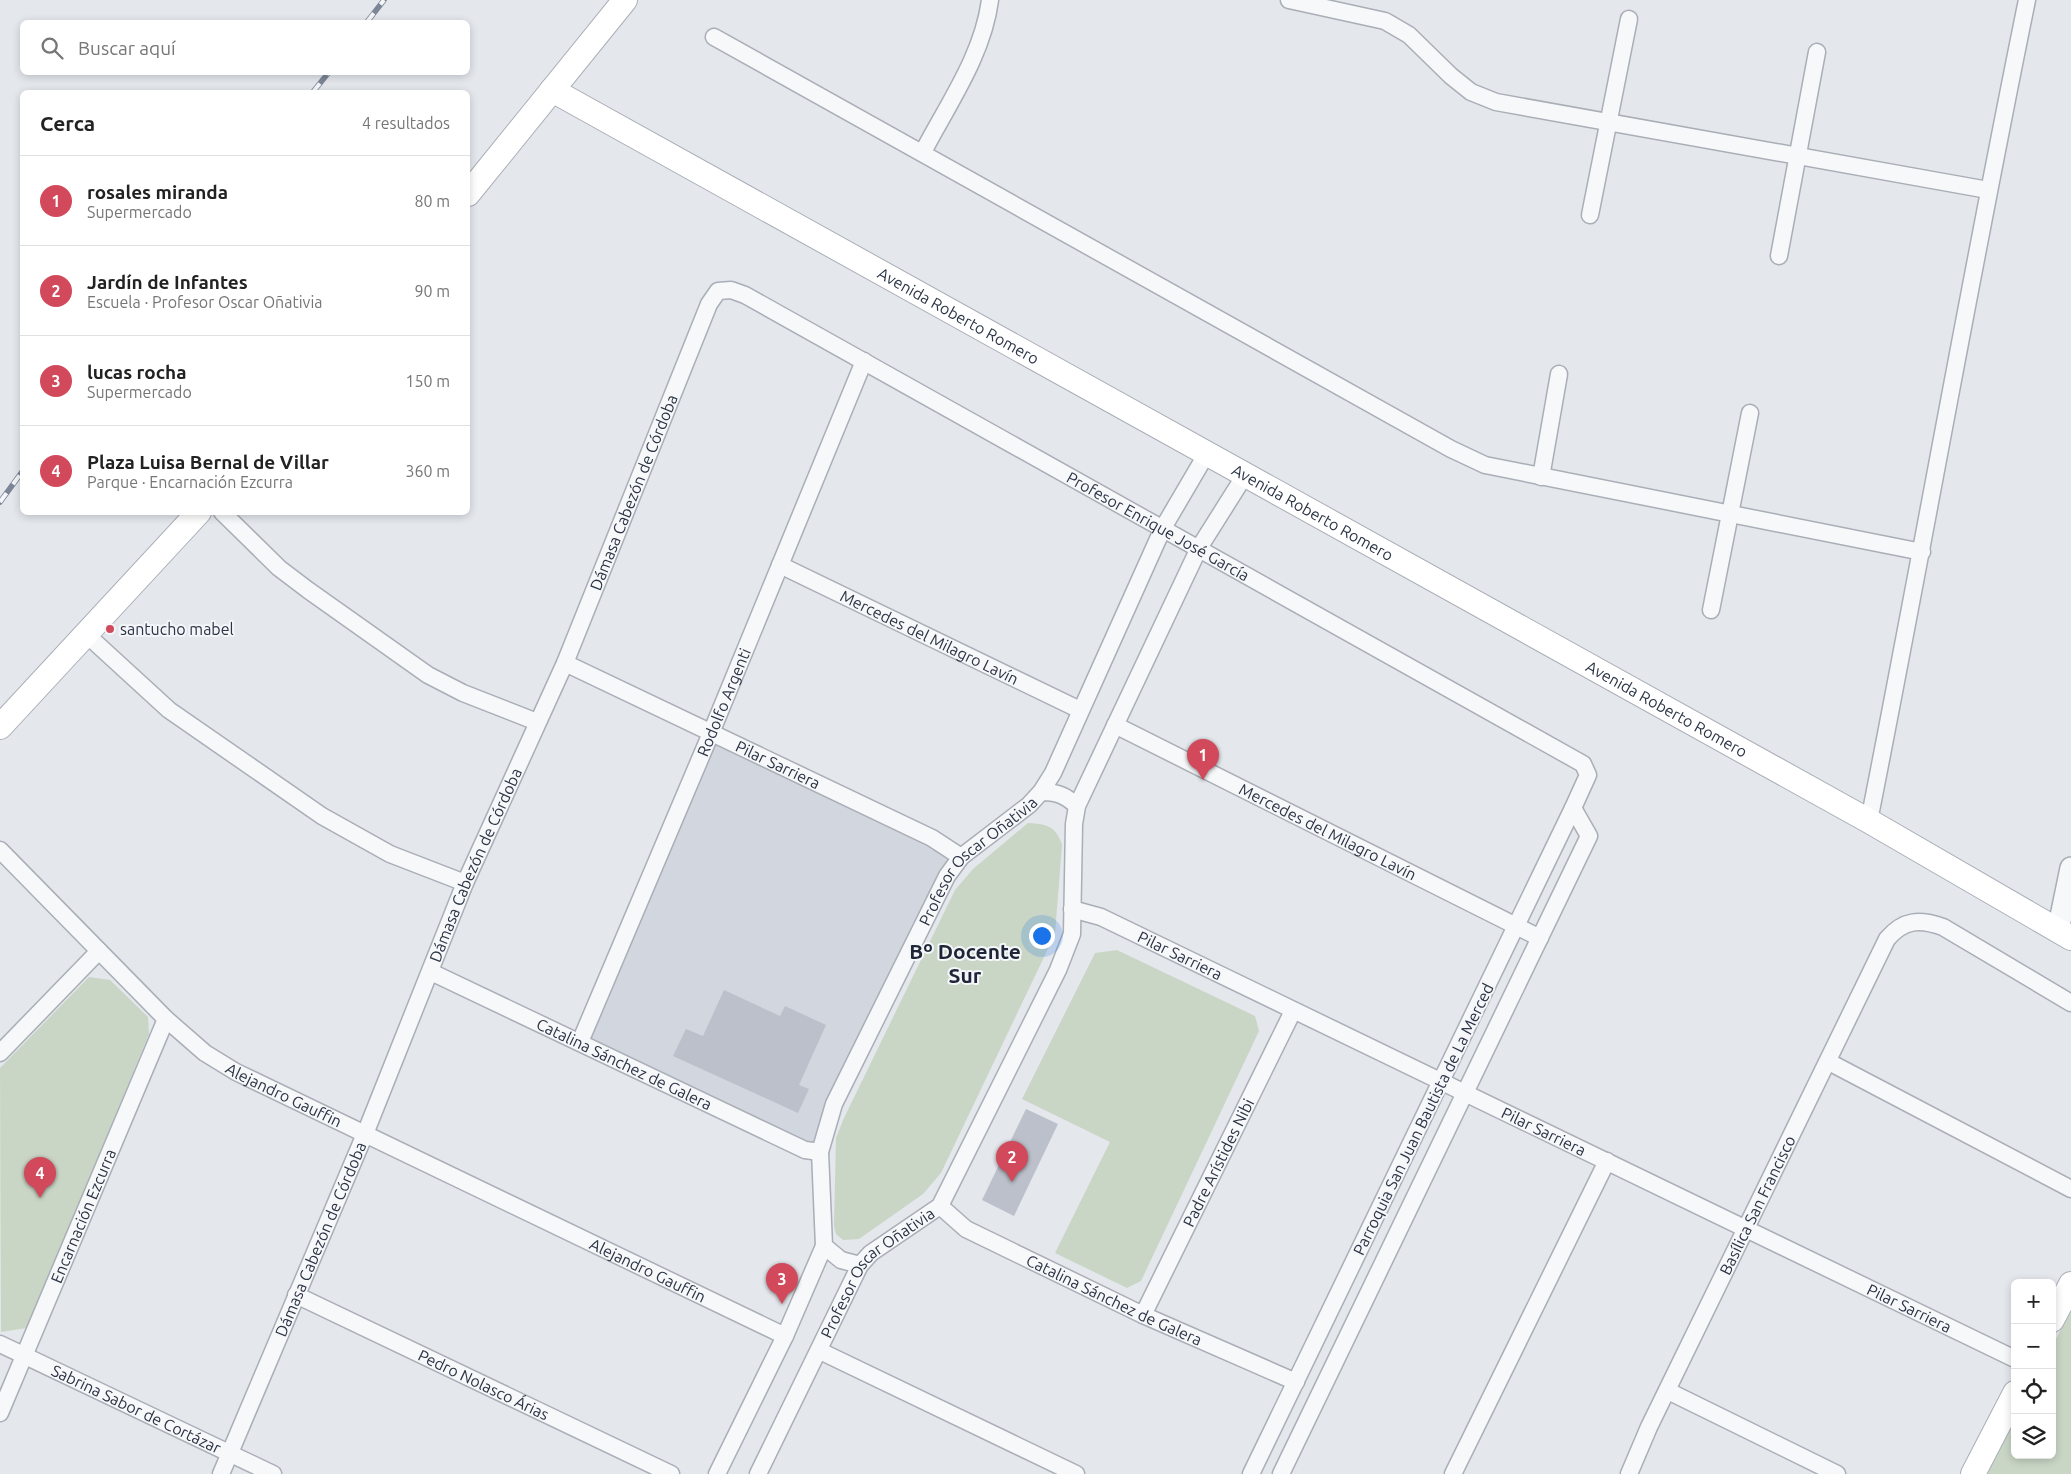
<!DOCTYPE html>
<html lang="es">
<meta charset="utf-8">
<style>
body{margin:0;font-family:Ubuntu,sans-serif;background:#f6f6f6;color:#222}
.controls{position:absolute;right:15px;bottom:15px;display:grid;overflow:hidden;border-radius:8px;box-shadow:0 2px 8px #0003}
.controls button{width:45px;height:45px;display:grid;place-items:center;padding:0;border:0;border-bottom:1px solid #e0e0e0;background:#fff;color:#222;font:25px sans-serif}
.you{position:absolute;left:1041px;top:935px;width:18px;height:18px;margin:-12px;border:4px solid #fff;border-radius:50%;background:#1a73e8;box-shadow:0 0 0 8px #1a73e833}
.badge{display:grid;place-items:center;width:32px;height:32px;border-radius:50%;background:#d1495b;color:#fff;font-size:16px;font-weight:700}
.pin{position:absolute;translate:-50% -41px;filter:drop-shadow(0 1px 2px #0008)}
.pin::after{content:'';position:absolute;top:26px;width:18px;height:15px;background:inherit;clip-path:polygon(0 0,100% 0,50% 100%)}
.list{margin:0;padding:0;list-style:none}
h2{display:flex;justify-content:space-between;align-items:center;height:65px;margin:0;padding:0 20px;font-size:21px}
h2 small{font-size:16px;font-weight:400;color:#767676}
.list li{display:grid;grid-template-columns:32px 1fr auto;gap:15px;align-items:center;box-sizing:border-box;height:90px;padding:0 20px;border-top:1px solid #e0e0e0}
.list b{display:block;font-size:19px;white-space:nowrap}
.list p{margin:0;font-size:16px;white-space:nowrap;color:#767676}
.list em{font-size:16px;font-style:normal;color:#767676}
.icon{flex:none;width:28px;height:28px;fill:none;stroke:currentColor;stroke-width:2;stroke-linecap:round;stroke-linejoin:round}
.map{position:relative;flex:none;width:2071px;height:1474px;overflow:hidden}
.search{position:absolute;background:#fff;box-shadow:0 2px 8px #0003;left:20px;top:20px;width:450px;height:55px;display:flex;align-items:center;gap:12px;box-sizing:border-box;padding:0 18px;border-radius:8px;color:#767676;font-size:19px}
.panel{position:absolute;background:#fff;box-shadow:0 2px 8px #0003;left:20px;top:90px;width:450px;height:425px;border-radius:8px}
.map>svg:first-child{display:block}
.built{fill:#d2d6de}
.green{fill:#c9d6c5}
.building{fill:#bbc0ca}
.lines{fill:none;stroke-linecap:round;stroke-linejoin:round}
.minor-casing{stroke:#a9aeb7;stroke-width:19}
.tertiary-casing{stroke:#a9aeb7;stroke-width:24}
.secondary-casing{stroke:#a9aeb7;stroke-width:26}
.minor{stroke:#f7f8fa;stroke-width:16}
.tertiary{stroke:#f7f8fa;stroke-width:21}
.secondary{stroke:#fff;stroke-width:24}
.rail-casing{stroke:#7d8696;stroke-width:5.5}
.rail{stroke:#f4f6f9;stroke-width:4;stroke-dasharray:11;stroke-linecap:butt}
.poi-dot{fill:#d1495b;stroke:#f4f6f9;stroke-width:2}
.labels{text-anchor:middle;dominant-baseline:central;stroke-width:4;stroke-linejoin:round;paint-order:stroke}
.street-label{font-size:16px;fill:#2b3445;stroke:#f4f6f9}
.poi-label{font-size:16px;fill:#2b3445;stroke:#f4f6f9;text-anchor:start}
.district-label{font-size:21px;font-weight:bold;fill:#1d2536;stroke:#f4f6f9}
</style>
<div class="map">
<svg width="2071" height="1474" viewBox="0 0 2071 1474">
<rect width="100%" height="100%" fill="#e4e7ec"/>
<polygon class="built" points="712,735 960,857 820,1151 580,1042"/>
<g class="green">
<path d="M1028,823C1047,824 1056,826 1062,845L1055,934L941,1173L923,1194L859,1239L843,1240L836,1234L834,1226L836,1138L844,1118L955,890L973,869Z"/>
<polygon points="1117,950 1255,1016 1259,1031 1141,1281 1127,1288 1055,1253 1110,1142 1022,1099 1095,953"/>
<polygon points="89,977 110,980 148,1017 149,1034 27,1328 1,1332 0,1068"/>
<polygon points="2071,1310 2071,1474 1987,1474 2015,1420 2015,1455 2052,1455 2052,1347"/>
</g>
<g class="building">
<polygon points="724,990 780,1016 785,1006 826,1025 799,1085 809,1089 798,1113 673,1056 686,1029 703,1036"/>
<polygon points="1026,1109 1058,1124 1014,1216 982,1200"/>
</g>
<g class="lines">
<g class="minor-casing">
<g id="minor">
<polyline points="1289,0 1385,21 1409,35 1451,76 1471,92 1496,102 1988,190"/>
<polyline points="714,37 1451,449 1485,465 1922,552"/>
<path d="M923,152C948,104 983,55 990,0"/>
<polyline points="1590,215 1629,19"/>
<polyline points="1779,256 1817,52"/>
<polyline points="1541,477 1559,374"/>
<polyline points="222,512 279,568 308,590 428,675 463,693 537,722"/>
<path id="s1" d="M780,565L1080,710"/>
<polyline points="1711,610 1750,413"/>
<polyline points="86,634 169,710 322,816 390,854 465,883"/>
<path id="s2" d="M565,663L932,838L961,857"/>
<path id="s3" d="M1115,725L1540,938"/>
<path d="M1041,792C1057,792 1065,795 1077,806"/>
<path d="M1869,821C1923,548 1971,273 2027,0"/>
<path id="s4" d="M0,850L166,1019L205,1053L236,1072L785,1336"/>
<path id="s5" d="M1072,909L1101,917L2015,1359"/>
<path id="s6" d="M431,972L805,1150L820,1152"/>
<path id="s7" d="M580,1042L711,733L864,361"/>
<polyline points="0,1053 99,951"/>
<polyline points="1829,1062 2071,1189"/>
<path id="s8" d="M940,1206L966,1229L1143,1315L1296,1382"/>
<polyline points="824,1246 841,1260 860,1265"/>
<path id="s9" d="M296,1295L671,1474"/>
<path id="s10" d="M1143,1315L1293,1011"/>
<path id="s11" d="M0,1344L273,1474"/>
<polyline points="820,1351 1076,1474"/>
<polyline points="1668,1391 1837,1474"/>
<path id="s12" d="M0,1413L166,1019"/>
<path id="s13" d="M221,1474L365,1134L465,883L565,663L709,304L718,291L731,290L745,295L1583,764L1588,775L1573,808L1251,1474"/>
<path id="s14" d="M717,1474L785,1336L824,1246L820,1152L834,1104L947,876L961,857L1029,805L1041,792L1053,773L1163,528L1207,453"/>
<path id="s15" d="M758,1474L860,1265L871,1253L940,1206L1058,970L1072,934L1074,824L1077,806L1199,548L1245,475"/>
<polyline points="1281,1474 1589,836 1573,808"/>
<polyline points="1453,1474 1607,1161"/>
<path id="s16" d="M1629,1474L1649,1427L1887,939C1904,919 1920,919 1943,927L2071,1003"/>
</g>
</g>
<g class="tertiary-casing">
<polyline id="tertiary" points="2058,931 2071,868"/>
</g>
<g class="secondary-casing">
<g id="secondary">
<path id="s17" d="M552,90L1869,821L2071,938"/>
<polyline points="468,194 625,0"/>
<polyline points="0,727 199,512"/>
<polyline points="2052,1320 2071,1284"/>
<polyline points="1973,1474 2015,1393"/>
</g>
</g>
<use href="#minor" class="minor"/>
<use href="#tertiary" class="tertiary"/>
<use href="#secondary" class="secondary"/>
<g class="rail-casing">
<g id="rail">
<polyline points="367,22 384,0"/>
<polyline points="313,92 329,72"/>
<polyline points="0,502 22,472"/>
</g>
</g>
<use href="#rail" class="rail"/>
</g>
<circle class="poi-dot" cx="110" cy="629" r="5"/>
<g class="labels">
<g class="street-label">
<text stroke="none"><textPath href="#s17" startOffset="465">Avenida Roberto Romero</textPath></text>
<text stroke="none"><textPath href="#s13" startOffset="1065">Dámasa Cabezón de Córdoba</textPath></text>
<text stroke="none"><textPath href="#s17" startOffset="870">Avenida Roberto Romero</textPath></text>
<text stroke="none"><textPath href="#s13" startOffset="1785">Profesor Enrique José García</textPath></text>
<text stroke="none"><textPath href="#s1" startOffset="166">Mercedes del Milagro Lavín</textPath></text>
<text stroke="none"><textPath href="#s7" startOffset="369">Rodolfo Argenti</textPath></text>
<text stroke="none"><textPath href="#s17" startOffset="1275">Avenida Roberto Romero</textPath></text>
<text stroke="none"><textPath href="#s2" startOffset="236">Pilar Sarriera</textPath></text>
<text stroke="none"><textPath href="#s3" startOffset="238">Mercedes del Milagro Lavín</textPath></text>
<text stroke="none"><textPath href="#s14" startOffset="682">Profesor Oscar Oñativia</textPath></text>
<text stroke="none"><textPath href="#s13" startOffset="660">Dámasa Cabezón de Córdoba</textPath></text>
<text stroke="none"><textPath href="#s5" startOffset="118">Pilar Sarriera</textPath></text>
<text stroke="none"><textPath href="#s6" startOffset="214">Catalina Sánchez de Galera</textPath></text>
<text stroke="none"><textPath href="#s4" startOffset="378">Alejandro Gauffin</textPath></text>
<text transform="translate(1423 1119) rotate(-64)">Parroquia San Juan Bautista de La Merced</text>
<text stroke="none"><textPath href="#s5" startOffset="522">Pilar Sarriera</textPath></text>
<text stroke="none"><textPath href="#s10" startOffset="170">Padre Arístides Nibi</textPath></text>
<text stroke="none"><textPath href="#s16" startOffset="298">Basílica San Francisco</textPath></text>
<text stroke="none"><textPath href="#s12" startOffset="214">Encarnación Ezcurra</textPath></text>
<text stroke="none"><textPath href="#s13" startOffset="255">Dámasa Cabezón de Córdoba</textPath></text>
<text stroke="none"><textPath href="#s4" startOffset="782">Alejandro Gauffin</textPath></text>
<text stroke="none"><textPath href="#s15" startOffset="238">Profesor Oscar Oñativia</textPath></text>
<text stroke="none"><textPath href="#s8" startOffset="199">Catalina Sánchez de Galera</textPath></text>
<text stroke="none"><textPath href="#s5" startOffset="928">Pilar Sarriera</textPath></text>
<text stroke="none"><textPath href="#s9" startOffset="208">Pedro Nolasco Árias</textPath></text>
<text stroke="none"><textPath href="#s11" startOffset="151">Sabrina Sabor de Cortázar</textPath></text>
</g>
<g class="poi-label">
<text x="120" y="629">santucho mabel</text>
</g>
<g class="district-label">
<text x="965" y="951">Bº Docente<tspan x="965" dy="24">Sur</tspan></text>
</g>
</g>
</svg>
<div class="controls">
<button>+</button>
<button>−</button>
<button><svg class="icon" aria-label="locate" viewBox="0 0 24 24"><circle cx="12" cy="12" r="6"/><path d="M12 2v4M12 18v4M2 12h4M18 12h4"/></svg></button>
<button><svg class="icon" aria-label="layers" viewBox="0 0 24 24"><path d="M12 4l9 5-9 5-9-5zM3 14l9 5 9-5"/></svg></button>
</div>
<div class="you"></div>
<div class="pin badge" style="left:1203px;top:780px">1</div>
<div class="pin badge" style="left:1012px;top:1182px">2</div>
<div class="pin badge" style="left:782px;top:1304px">3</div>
<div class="pin badge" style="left:40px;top:1198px">4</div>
<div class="search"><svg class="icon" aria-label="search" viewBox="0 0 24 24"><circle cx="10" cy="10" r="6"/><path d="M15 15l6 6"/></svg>Buscar aquí</div>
<section class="panel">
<h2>Cerca<small>4 resultados</small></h2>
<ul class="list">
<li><span class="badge">1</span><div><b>rosales miranda</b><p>Supermercado</p></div><em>80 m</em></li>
<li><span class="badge">2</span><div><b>Jardín de Infantes</b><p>Escuela · Profesor Oscar Oñativia</p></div><em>90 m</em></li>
<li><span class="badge">3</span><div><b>lucas rocha</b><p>Supermercado</p></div><em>150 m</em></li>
<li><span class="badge">4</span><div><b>Plaza Luisa Bernal de Villar</b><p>Parque · Encarnación Ezcurra</p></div><em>360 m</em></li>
</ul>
</section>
</div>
